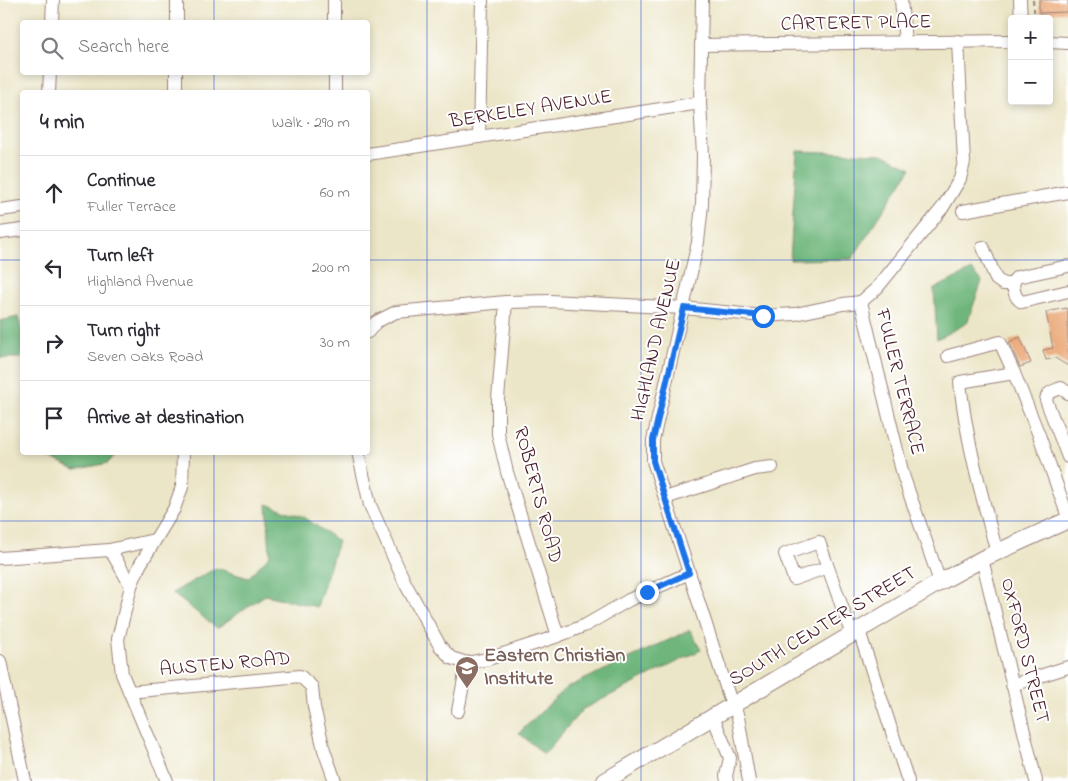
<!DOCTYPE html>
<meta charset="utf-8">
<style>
body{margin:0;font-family:"Indie Flower",sans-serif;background:#f2f2f3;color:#2b2b33}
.controls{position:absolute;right:15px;top:15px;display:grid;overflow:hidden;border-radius:5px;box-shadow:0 2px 8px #0003}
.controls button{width:45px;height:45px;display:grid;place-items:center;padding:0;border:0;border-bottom:1px solid #e1e1e2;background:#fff;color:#2b2b33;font:25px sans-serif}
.stop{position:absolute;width:15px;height:15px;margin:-11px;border:4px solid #1a73e8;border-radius:50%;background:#fff}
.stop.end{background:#1a73e8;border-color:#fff;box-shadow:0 1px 5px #0008}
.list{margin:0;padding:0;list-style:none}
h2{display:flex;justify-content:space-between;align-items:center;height:65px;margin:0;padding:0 20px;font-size:21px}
h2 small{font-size:16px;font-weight:400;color:#7c7c81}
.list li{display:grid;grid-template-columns:32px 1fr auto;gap:15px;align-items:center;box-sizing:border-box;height:75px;padding:0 20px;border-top:1px solid #e1e1e2}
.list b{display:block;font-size:19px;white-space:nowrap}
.list p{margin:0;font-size:16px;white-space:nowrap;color:#7c7c81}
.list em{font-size:16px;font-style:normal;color:#7c7c81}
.icon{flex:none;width:28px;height:28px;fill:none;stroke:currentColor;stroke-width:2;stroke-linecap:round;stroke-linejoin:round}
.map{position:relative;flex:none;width:1068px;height:781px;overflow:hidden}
.search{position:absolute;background:#fff;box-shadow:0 2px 8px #0003;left:20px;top:20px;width:350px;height:55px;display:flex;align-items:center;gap:12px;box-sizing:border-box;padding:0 18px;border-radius:5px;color:#7c7c81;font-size:19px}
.panel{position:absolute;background:#fff;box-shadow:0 2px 8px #0003;left:20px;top:90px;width:350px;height:365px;border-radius:5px}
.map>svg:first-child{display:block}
.forest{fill:#6eb67c;stroke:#5c6a54}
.building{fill:#e9a16d}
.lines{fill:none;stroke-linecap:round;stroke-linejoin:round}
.minor-casing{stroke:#9b827a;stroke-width:14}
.major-casing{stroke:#9b827a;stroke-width:18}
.path{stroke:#9b827a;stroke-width:2;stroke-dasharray:4 4;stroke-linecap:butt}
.minor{stroke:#fff;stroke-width:12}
.major{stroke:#fff;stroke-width:16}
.route{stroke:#1a73e8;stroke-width:6}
.grid{fill:none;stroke:#1d4ed8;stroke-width:1;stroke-opacity:0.55}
.labels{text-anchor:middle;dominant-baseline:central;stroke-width:4;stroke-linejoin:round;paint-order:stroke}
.street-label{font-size:20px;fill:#4a1f2b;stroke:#fff}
.education-label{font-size:20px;font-weight:bold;fill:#785e54;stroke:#fff;text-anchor:start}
</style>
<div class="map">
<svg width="1068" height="781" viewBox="0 0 1068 781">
<rect width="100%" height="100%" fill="#fff"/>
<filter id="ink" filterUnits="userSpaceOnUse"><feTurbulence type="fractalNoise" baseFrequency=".02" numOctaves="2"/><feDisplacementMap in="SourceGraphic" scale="10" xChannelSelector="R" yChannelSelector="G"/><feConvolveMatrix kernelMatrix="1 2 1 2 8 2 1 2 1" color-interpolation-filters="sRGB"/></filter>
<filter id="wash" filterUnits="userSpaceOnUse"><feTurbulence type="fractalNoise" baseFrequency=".0096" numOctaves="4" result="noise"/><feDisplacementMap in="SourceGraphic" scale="20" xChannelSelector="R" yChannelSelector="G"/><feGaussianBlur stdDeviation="1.12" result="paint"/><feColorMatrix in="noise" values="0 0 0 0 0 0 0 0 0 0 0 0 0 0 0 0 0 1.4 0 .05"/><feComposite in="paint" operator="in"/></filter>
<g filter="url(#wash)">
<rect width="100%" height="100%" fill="#ece6c8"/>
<g class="forest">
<polygon points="797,151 882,154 911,168 852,259 790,260"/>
<polygon points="972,270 982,281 967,323 937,339 934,289"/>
<polygon points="18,317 22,332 22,358 0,358 0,321"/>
<polygon points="38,453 117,452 117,453 108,463 75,470"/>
<polygon points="267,504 304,517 338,541 317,607 265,595 217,628 172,593 216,568 248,578 270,555"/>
<polygon points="690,630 701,650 583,709 544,754 519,733 566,688"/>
</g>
<g id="blocks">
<g class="building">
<polygon points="1039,0 1068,0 1068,12 1039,13"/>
<polygon points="1067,308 1068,313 1068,366 1055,358 1046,360 1043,350 1053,348 1046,312"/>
<polygon points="1020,337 1031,363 1020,367 1009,342"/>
</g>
</g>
</g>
<g filter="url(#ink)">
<use href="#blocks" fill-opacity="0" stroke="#9b827a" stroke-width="1"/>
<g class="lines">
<g class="minor-casing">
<g id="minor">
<polyline points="334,0 334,22"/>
<polyline points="702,0 700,103 703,155 702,205 698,242 653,440 653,461 729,696 738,717 749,781"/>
<polyline points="901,0 905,42"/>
<polyline points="1020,0 1021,19"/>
<polyline points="52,22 53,0"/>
<polyline points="177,22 177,0"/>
<polyline points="1049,42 1068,43"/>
<polyline points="701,45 1012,41"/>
<polyline points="335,72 335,92"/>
<polyline points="49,92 50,72"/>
<polyline points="176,92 176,72"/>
<polyline points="479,137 482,0"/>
<polyline points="368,154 700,103"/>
<polyline points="0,210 22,207"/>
<polyline points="963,211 1068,192"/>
<polyline points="0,233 22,230"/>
<polyline points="983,247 996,279 1003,284 1013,284"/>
<path d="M1068,266L1017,277C1010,283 1014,298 1022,302L1068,291"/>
<polyline points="506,302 498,399 498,434 507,472 558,636"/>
<polyline points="861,302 877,288 943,207 960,179 964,162 958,41"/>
<polyline points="861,302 903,475 940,582"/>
<polyline points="368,332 376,322 396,312 506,302 550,301 684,308 763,316 795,314 843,304 861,302"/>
<polyline points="948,356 1000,342 1014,373"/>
<path d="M1068,393L1061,388C1054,391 1047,392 1046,400L1068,457"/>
<polyline points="358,452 370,505 405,583 440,646 451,658 467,663 488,659 558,636 586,625 629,600 689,573"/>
<polyline points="665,498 755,469 772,467"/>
<polyline points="109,550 114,556 131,586"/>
<path d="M997,553C982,496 966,440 960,382L1014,373L1039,435L1068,517"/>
<polyline points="0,558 109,550 154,540"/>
<polyline points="982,559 1036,781"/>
<polyline points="828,567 794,579 785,554 819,542 852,635"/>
<polyline points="859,631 908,781"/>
<polyline points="0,661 25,781"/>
<polyline points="1012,685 1068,667"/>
<polyline points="129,692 300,676 312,687 314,707 324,750 335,781"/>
<polyline points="458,711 467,663"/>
<polyline points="713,717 730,758 726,776 727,781"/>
<polyline points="167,781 122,674 118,639 131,586 140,565 174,509 182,487 183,452"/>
</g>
</g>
<g class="major-casing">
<polyline id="major" points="605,781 940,582 982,559 1068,520"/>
</g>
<polyline class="path" points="1033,0 1035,19"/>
<use href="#minor" class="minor"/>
<use href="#major" class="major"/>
</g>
</g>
<g class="lines" filter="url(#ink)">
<polyline class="route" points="647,592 689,573 653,461 653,440 684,308 763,316"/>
</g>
<path class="grid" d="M214,0V22M427,0V781M641,0V781M854,0V781M214,72V92M0,260H22M368,260H1068M214,452V781M0,521H1068"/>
<defs>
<g id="school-pin" transform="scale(1.25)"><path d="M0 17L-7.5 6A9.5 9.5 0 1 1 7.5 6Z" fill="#8d6e63" stroke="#fff"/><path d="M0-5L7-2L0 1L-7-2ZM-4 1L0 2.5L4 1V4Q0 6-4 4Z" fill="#fff"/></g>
</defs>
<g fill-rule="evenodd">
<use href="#school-pin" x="467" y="668"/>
</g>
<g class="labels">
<g class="street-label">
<text transform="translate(856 24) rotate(-1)">CARTERET PLACE</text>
<text transform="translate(531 110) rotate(-9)">BERKELEY AVENUE</text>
<text transform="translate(657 340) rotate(-77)">HIGHLAND AVENUE</text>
<text transform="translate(899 382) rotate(76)">FULLER TERRACE</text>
<text transform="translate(537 495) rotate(75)">ROBERTS ROAD</text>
<text transform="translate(823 627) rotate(-31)">SOUTH CENTER STREET</text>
<text transform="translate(1024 651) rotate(76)">OXFORD STREET</text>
<text transform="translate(225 665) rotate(-5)">AUSTEN ROAD</text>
</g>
<g class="education-label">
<text x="484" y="656">Eastern Christian<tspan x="484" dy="23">Institute</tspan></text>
</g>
</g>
</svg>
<div class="controls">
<button>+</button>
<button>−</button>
</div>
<div class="stop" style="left:763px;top:316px"></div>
<div class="stop end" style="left:647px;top:592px"></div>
<div class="search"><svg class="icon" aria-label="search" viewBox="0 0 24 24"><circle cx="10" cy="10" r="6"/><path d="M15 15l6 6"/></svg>Search here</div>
<section class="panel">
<h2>4 min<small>Walk · 290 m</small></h2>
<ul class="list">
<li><svg class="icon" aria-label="ahead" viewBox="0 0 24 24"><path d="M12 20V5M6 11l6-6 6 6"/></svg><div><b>Continue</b><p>Fuller Terrace</p></div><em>60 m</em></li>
<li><svg class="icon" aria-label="left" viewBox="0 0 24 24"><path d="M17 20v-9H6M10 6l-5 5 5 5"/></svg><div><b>Turn left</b><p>Highland Avenue</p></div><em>200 m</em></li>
<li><svg class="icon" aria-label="right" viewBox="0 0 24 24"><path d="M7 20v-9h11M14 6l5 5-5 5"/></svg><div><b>Turn right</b><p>Seven Oaks Road</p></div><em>30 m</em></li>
<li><svg class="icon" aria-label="arrive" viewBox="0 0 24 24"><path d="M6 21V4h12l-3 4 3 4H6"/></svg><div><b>Arrive at destination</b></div></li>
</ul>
</section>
</div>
